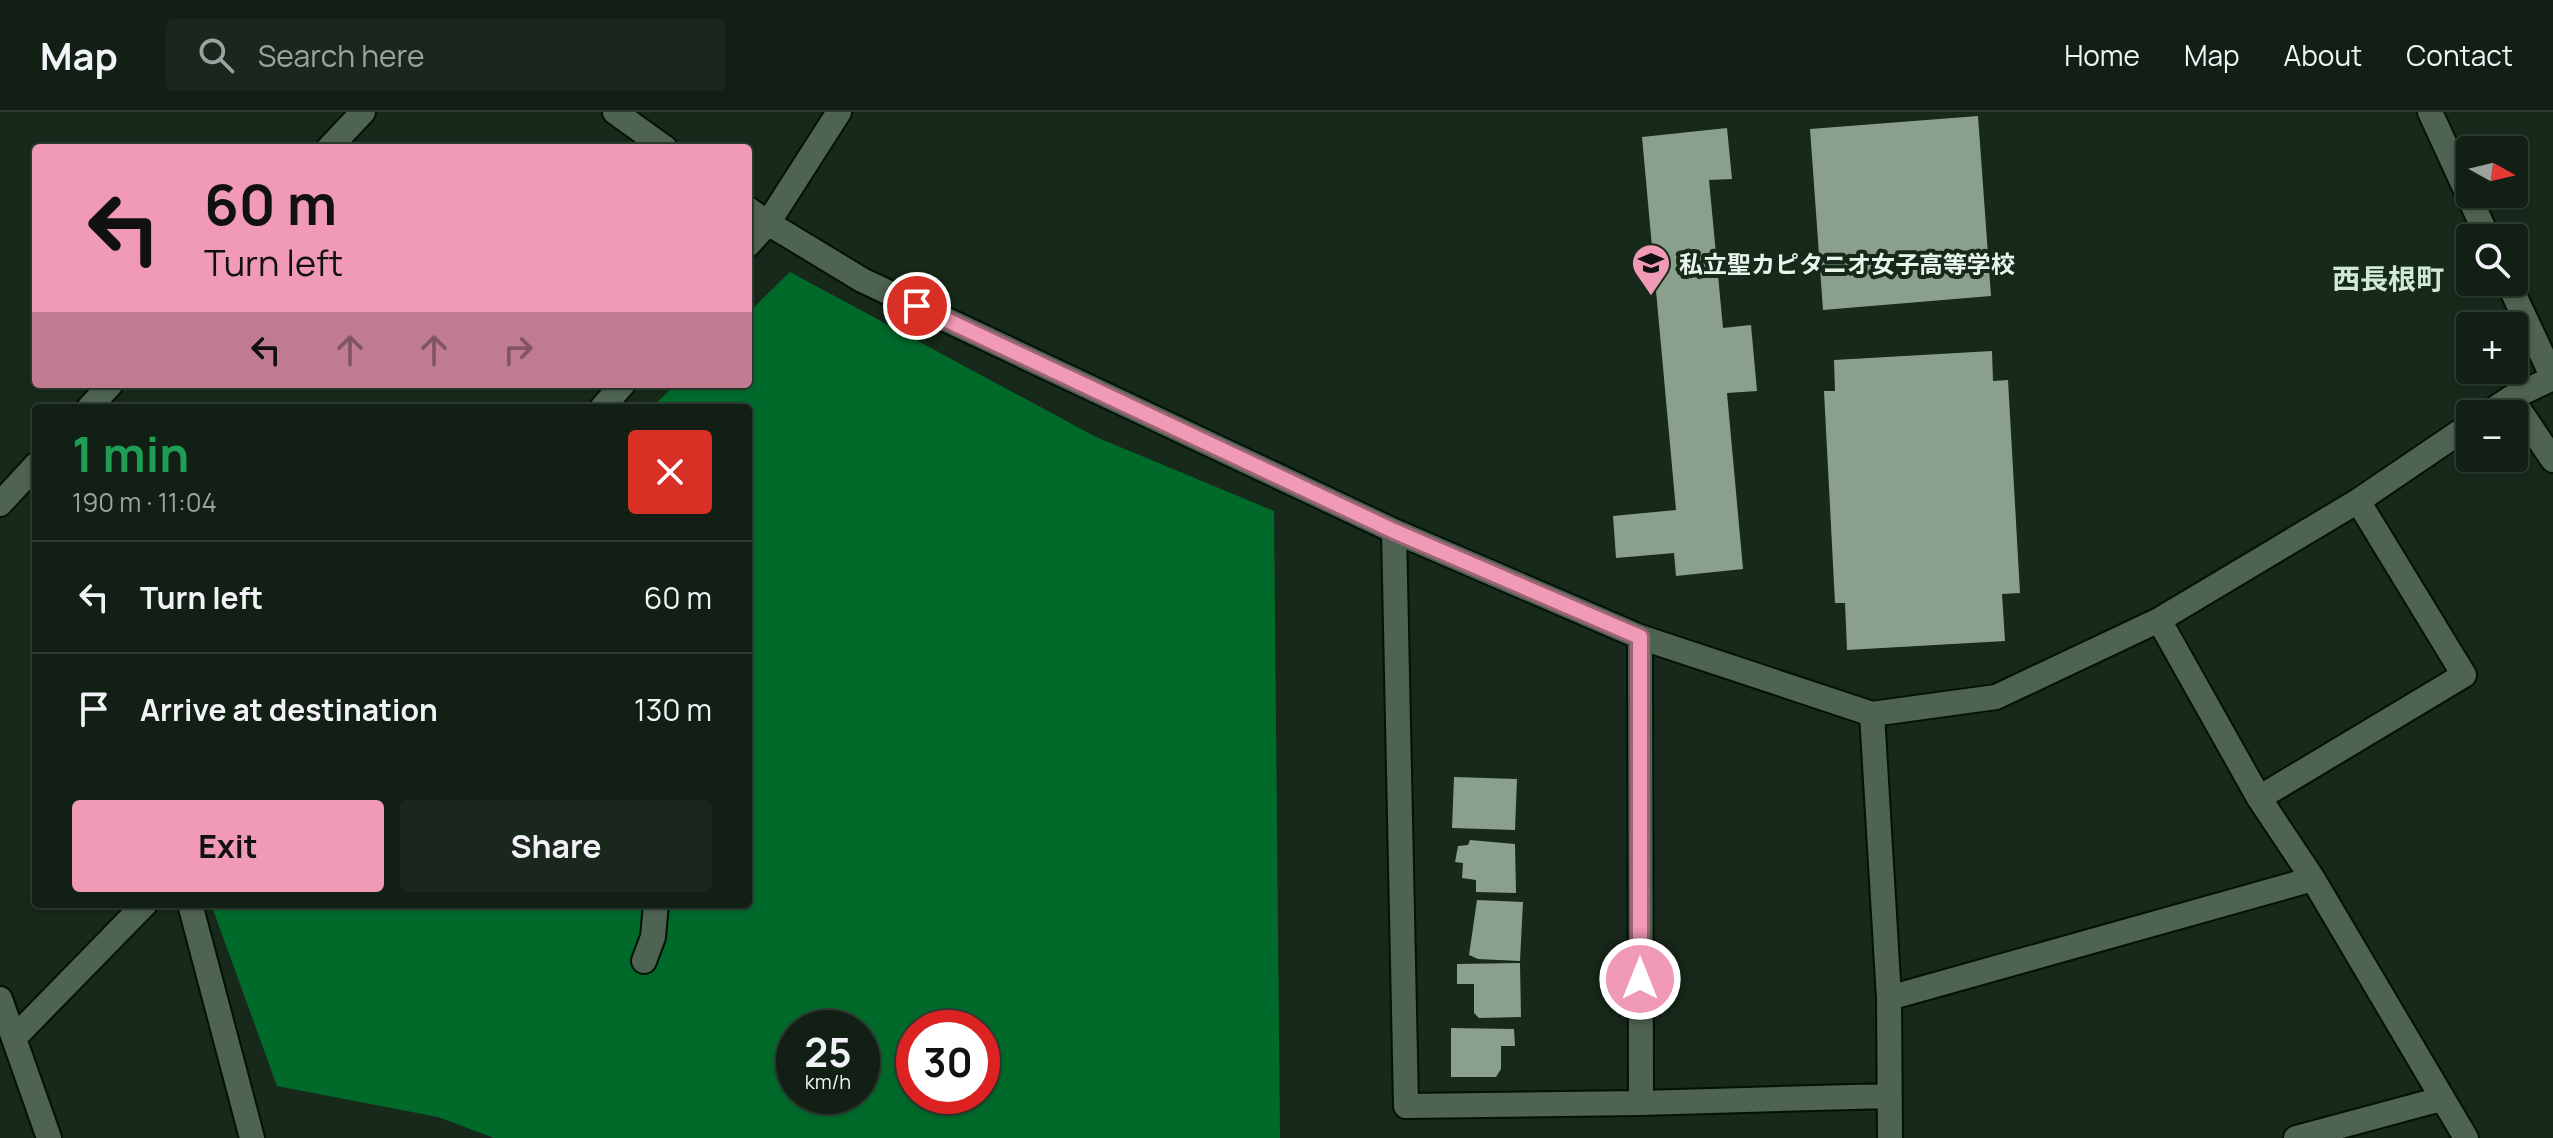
<!DOCTYPE html>
<html lang="en">
<head>
<meta charset="utf-8">
<style>
  :root { --surface:#111f14; --page:#1a271d; --text:#f1f3f6; --muted:#9ca2a0; --line:#303d34; --accent:#f09ab5 }
  body { margin:0; font-family:Manrope,"Noto Sans JP",sans-serif; background:var(--page); color:var(--text); height:100vh; display:flex; flex-direction:column; font-size:30px; white-space:nowrap }
  * { box-sizing:border-box; margin:0 }
  p { font-size:26px; color:var(--muted) }
  .icon { flex:none; width:44px; height:44px; fill:none; stroke:currentColor; stroke-width:2; stroke-linecap:round; stroke-linejoin:round }
  .map { position:relative; flex:1; overflow:hidden }
  .side { position:absolute; left:32px; top:292px; width:720px; height:504px; display:flex; flex-direction:column; background:var(--surface); border-radius:8px; box-shadow:0 2px 6px #0004,0 0 0 2px var(--line) }
  .side>* { flex:none }
  .banner { position:absolute; left:32px; top:32px; width:720px; height:244px; border-radius:8px; box-shadow:0 2px 6px #0004,0 0 0 2px var(--line); background:#f09ab5; color:#111; overflow:hidden }
  .needle { width:52px; rotate:98deg }
  .controls { position:absolute; left:2456px; top:24px; display:grid; gap:16px }
  .controls a { display:grid; place-items:center; width:72px; height:72px; border-radius:8px; background:var(--surface); box-shadow:0 2px 6px #0004,0 0 0 2px var(--line); font-size:40px }
  .speed { position:absolute; left:776px; top:898px; display:flex; gap:16px; font-size:40px; font-weight:700; text-align:center }
  .speed>* { display:grid; place-content:center; width:104px; height:104px; border-radius:50%; background:var(--surface); box-shadow:0 2px 6px #0004,0 0 0 2px var(--line); line-height:1 }
  .speed small { font-size:20px; font-weight:400 }
  .speed .limit { border:12px solid #d22; background:#fff; color:#111 }
  .pin { position:absolute; display:grid; place-items:center; width:68px; height:68px; color:#fff; margin:-34px; border:4px solid #fff; border-radius:50%; box-shadow:0 2px 8px #0007 }
  .me { position:absolute; width:88px; margin:-44px; rotate:0deg; stroke-linejoin:round; filter:drop-shadow(0 0 6px #0008) }
  .turn { display:flex; align-items:center; gap:28px; height:168px; padding:0 40px; font-size:36px }
  .turn .icon { width:104px; height:104px; stroke-width:2.5 }
  .turn b { display:block; font-size:56px; line-height:68px }
  .lanes { display:flex; align-items:center; height:76px; padding:0 40px; background:#0003; justify-content:center; gap:40px; direction:ltr }
  .lanes .off { opacity:.35 }
  .round { display:grid; place-items:center; flex:none; width:84px; height:84px; border-radius:8px; background:var(--page) }
  .summary { display:flex; align-items:center; justify-content:space-between; height:136px; padding:0 40px }
  h1 { font-size:48px; font-weight:700; line-height:60px; color:#1e9e55 }
  .cta { display:flex; gap:16px; margin-top:auto; padding:16px 40px }
  .cta a { flex:1; height:92px; border-radius:8px; background:var(--accent); color:#111; font-size:32px; font-weight:700; line-height:92px; text-align:center }
  .cta a+a { background:var(--page); color:var(--text) }
  ul { padding:0; list-style:none }
  li { display:flex; align-items:center; gap:24px; height:112px; padding:0 40px; border-top:2px solid var(--line) }
  li div { flex:1 }
  li b { display:block; font-size:30px }
  li em { font-style:normal }
  header { display:flex; align-items:center; gap:48px; box-sizing:border-box; height:112px; padding:0 40px; background:var(--surface); border-bottom:2px solid var(--line) }
  header strong { font-size:38px }
  nav { display:flex; gap:44px; margin-inline-start:auto; font-size:28px }
  .search { width:560px; height:72px; background:var(--page); display:flex; align-items:center; gap:20px; box-sizing:border-box; padding:0 28px; border-radius:8px; color:var(--muted); font-size:30px }
  .map>svg:first-child { display:block }
</style>
</head>
<body>
<header>
<strong>Map</strong>
<div class="search"><svg class="icon" aria-label="search" viewBox="0 0 24 24"><circle cx="10" cy="10" r="6"/><path d="M15 15l6 6"/></svg>Search here</div>
<nav><a>Home</a><a>Map</a><a>About</a><a>Contact</a></nav>
</header>
<div class="map">
<svg width="2553" height="1026" viewBox="0 0 2553 1026">
  <rect width="100%" height="100%" fill="#17291a"/>
  <!-- forest -->
  <path fill="#006a2b" fill-rule="evenodd" d="M790,160L1096,325L1274,399L1280,1026H494L438,1005L277,974L211,792H748V296H651L676,272H748V201ZM794,916H862V984H794ZM914,916H982V984H914Z"/>
  <!-- building -->
  <path fill="#8aa08d" d="M1978,4L1991,184L1823,198L1810,17Z
    M1727,16L1732,67L1709,68L1723,216L1751,213L1757,279L1727,281L1743,457L1676,464L1674,441L1616,446L1613,404L1676,398L1642,25Z
    M1992,239L1993,269L2008,268L2020,481L2002,482L2005,529L1847,538L1845,491H1835L1824,279H1835L1834,248Z
    M1454,665L1517,667L1515,718L1452,716Z
    M1470,728L1515,732L1516,781L1476,780V768L1462,766L1463,751L1455,750L1458,734L1468,733Z
    M1477,788L1523,790L1520,849L1478,847L1469,843Z
    M1520,851L1521,905L1479,906L1474,901V872H1457V852Z
    M1451,916L1514,917L1515,934H1501V957L1496,965H1451Z"/>
  <g fill="none" stroke-linecap="round" stroke-linejoin="round">
    <!-- minor casing -->
    <g stroke="#021205" stroke-width="28">
      <path id="minor" d="M615,0L665,36
        M2430,0L2488,126
        M329,36L363,0
        M748,97L768,111L839,0
        M748,133L768,111L862,168L1394,419L1640,525L1872,602L1996,585L2159,508L2358,389L2470,313
        M2508,170L2553,266
        M2511,286L2553,348
        M89,296L111,272
        M602,296L623,272
        M2487,302L2511,286L2553,266
        M0,392L36,353
        M1394,419L1406,994L1641,991L1888,984
        M2159,508L2259,686L2313,767L2466,1026
        M1640,525L1641,991
        M1872,602L1889,886L1890,1026
        M2259,686L2464,563L2358,389
        M190,792L252,1026
        M644,849L653,825L656,792
        M1889,886L2313,767
        M0,887L49,1026
        M15,925L145,792
        M2296,1026L2441,987"/>
    </g>
    <!-- minor -->
    <use href="#minor" stroke="#4f6352" stroke-width="24"/>
  </g>
  <g fill="none" stroke-linecap="round" stroke-linejoin="round">
    <!-- route casing -->
    <g stroke="#9c6476" stroke-width="20">
      <path id="route" d="M917,194L1394,419L1640,525V867"/>
    </g>
    <!-- route -->
    <use href="#route" stroke="#f09ab5" stroke-width="14"/>
  </g>
  <!-- icons -->
  <defs>
    <g id="school-pin" transform="scale(2)"><path d="M0 17L-7.5 6A9.5 9.5 0 1 1 7.5 6Z" fill="#f09ab5" stroke="#17291a"/><path d="M0-5L7-2L0 1L-7-2ZM-4 1L0 2.5L4 1V4Q0 6-4 4Z" fill="#111"/></g>
  </defs>
  <g fill-rule="evenodd">
    <use href="#school-pin" x="1651" y="151"/>
  </g>
  <g text-anchor="middle" dominant-baseline="central" stroke-width="8" stroke-linejoin="round" paint-order="stroke">
    <!-- poi labels -->
    <g font-size="24" font-weight="bold" fill="#e9f5eb" stroke="#17291a" text-anchor="start">
      <text x="1679" y="151">私立聖カピタニオ女子高等学校</text>
    </g>
    <!-- quarter labels -->
    <g font-size="28" font-weight="bold" fill="#d1e9d5" stroke="#17291a">
      <text x="2388" y="166">西長根町</text>
    </g>
  </g>
</svg>
<div class="controls">
<a><svg class="needle" viewBox="-14 -14 28 28"><path d="M0-13l5 13h-10z" fill="#e53935"/><path d="M0 13l5-13h-10z" fill="#9ca2a0"/></svg></a>
<a><svg class="icon" aria-label="search" viewBox="0 0 24 24"><circle cx="10" cy="10" r="6"/><path d="M15 15l6 6"/></svg></a>
<a>+</a>
<a>−</a>
</div>
<div class="speed"><div>25<small>km/h</small></div><div class="limit">30</div></div>
<div class="pin" style="left:917px;top:194px;background:#d93025"><svg class="icon" aria-label="arrive" viewBox="0 0 24 24"><path d="M6 21V4h12l-3 4 3 4H6"/></svg></div>
<svg class="me" style="left:1640px;top:867px" viewBox="-20 -20 40 40"><circle r="17" fill="#f09ab5" stroke="#fff" stroke-width="3"/><path d="M0-11L8 9 0 5-8 9z" fill="#fff"/></svg>
<div class="banner">
<div class="turn"><svg class="icon" aria-label="left" viewBox="0 0 24 24"><path d="M17 20v-9H6M10 6l-5 5 5 5"/></svg><div><b>60 m</b>Turn left</div></div>
<div class="lanes"><svg class="icon" aria-label="left" viewBox="0 0 24 24"><path d="M17 20v-9H6M10 6l-5 5 5 5"/></svg><svg class="icon off" aria-label="ahead" viewBox="0 0 24 24"><path d="M12 20V5M6 11l6-6 6 6"/></svg><svg class="icon off" aria-label="ahead" viewBox="0 0 24 24"><path d="M12 20V5M6 11l6-6 6 6"/></svg><svg class="icon off" aria-label="right" viewBox="0 0 24 24"><path d="M7 20v-9h11M14 6l5 5-5 5"/></svg></div>
</div>
<section class="side">
<div class="summary"><div><h1>1 min</h1><p>190 m · 11:04</p></div><a class="round" style="background:#d93025;color:#fff"><svg class="icon" aria-label="close" viewBox="0 0 24 24"><path d="M6 6l12 12M18 6L6 18"/></svg></a></div>
<ul>
<li><svg class="icon" aria-label="left" viewBox="0 0 24 24"><path d="M17 20v-9H6M10 6l-5 5 5 5"/></svg><div><b>Turn left</b></div><em>60 m</em></li>
<li><svg class="icon" aria-label="arrive" viewBox="0 0 24 24"><path d="M6 21V4h12l-3 4 3 4H6"/></svg><div><b>Arrive at destination</b></div><em>130 m</em></li>
</ul>
<div class="cta"><a>Exit</a><a>Share</a></div>
</section>
</div>
</body>
</html>
